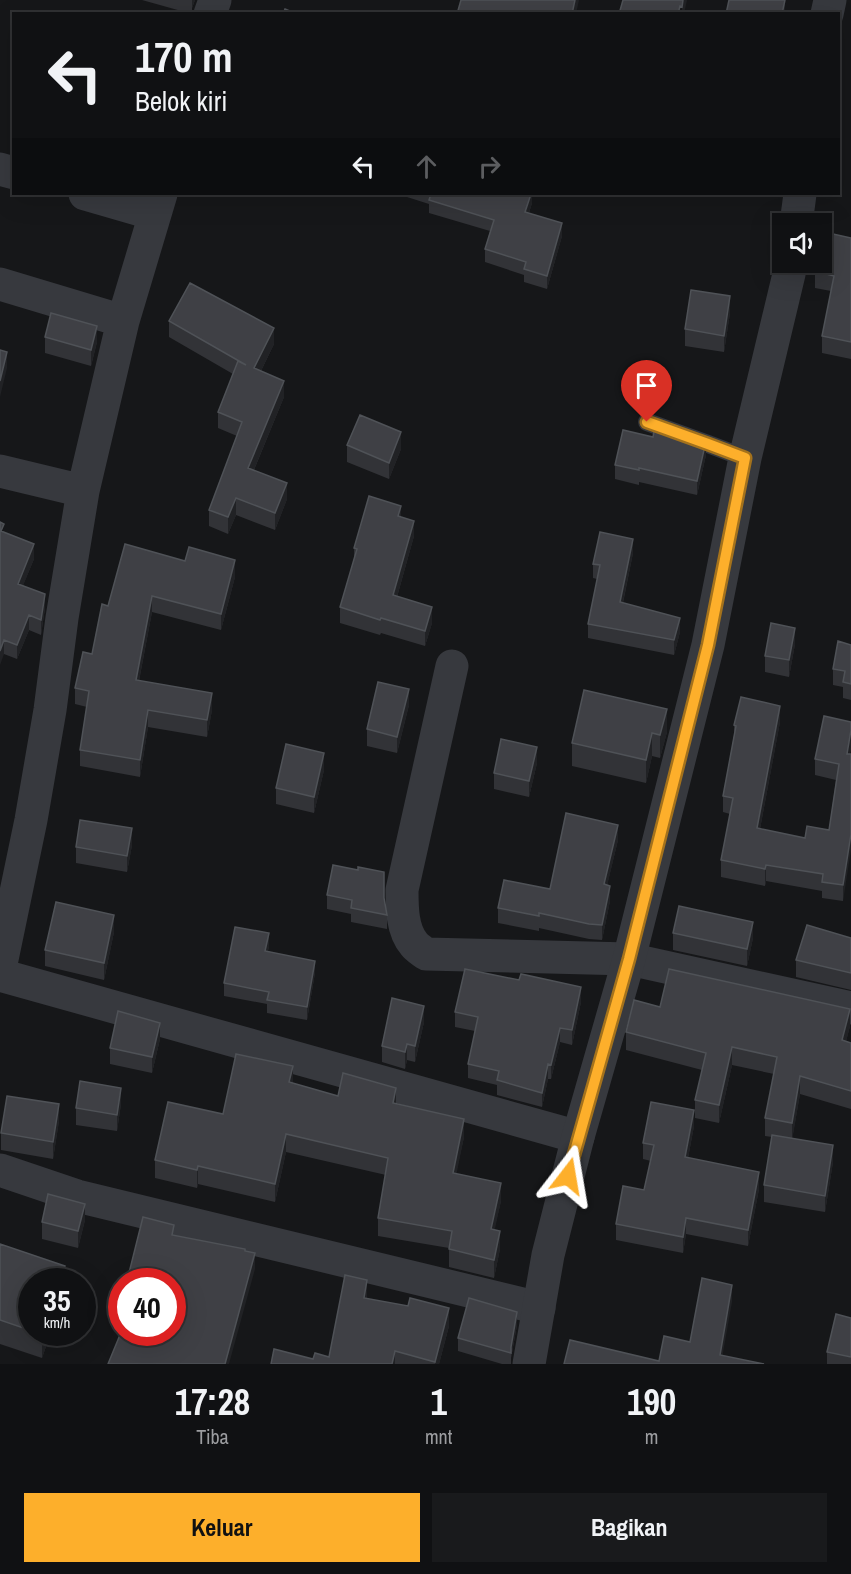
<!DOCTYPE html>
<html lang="id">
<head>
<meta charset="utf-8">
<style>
  :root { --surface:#101113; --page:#191a1c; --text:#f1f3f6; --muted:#9c9da0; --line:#303133; --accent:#fdaf2b }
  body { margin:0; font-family:"Archivo Narrow",sans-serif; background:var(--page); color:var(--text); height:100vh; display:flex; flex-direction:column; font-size:22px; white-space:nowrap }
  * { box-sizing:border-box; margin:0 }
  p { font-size:20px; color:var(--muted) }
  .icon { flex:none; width:33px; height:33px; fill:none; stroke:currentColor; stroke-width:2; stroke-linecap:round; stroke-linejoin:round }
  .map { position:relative; height:1364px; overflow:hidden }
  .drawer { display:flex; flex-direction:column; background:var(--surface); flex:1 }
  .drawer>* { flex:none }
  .hud { position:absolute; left:12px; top:12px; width:828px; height:183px; border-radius:0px; box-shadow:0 6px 24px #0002,0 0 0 2px var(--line); background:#101113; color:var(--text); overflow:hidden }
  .controls { position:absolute; left:772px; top:213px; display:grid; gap:12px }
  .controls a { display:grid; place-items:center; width:60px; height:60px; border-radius:0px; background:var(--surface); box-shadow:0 6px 24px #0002,0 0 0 2px var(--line); font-size:30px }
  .speed { position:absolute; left:18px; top:1268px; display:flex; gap:12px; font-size:30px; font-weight:700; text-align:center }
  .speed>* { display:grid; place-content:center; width:78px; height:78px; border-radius:50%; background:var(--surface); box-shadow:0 6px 24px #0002,0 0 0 2px var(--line); line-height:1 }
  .speed small { font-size:15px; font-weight:400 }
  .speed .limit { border:9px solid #d22; background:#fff; color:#111 }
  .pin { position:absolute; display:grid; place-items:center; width:51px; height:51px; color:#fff; margin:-62px -26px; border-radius:50% 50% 50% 0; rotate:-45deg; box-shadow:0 0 6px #0007 }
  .pin .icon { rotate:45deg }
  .me { position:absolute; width:66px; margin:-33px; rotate:14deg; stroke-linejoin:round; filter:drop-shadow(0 0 4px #0008) }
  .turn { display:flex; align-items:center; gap:21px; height:126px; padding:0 24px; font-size:27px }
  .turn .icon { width:78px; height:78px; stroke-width:2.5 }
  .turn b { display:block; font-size:42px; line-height:51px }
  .lanes { display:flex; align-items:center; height:57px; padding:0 24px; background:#0003; justify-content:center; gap:30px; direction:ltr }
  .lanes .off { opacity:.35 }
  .eta { display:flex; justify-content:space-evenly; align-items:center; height:102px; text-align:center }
  .eta b { font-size:36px; font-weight:700; line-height:42px }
  .primary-button { display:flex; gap:12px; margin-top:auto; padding:12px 24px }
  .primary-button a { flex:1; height:69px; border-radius:0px; background:var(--accent); color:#111; font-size:24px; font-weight:700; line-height:69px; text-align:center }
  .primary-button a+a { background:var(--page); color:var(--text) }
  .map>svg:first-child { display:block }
</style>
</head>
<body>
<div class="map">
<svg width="851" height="1364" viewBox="0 0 851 1364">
  <rect width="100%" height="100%" fill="#161719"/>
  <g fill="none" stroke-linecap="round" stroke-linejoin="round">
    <!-- service -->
    <path stroke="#37393e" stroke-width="18" d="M647,422L708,444L745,458"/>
    <!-- minor -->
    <path stroke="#37393e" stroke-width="33" d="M210,14L215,0
      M0,169L14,173
      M85,194L154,214
      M0,284L123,321
      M0,471L83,491
      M452,666L402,890C402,907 402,930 414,944C417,948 422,951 426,954L629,959L851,1008
      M0,969L31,820L50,710L62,618L83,491L123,321L161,194
      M0,975L578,1137
      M0,1170L77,1196L539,1308"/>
    <!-- tertiary -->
    <path stroke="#37393e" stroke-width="33" d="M827,14L830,0
      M796,224L800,194
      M529,1364L548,1255L578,1137L629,959L708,645L745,458L789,274L791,262"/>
  </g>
  <!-- wall -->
  <path fill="#323337" d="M142,0H195L192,8V14Z
    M407,194H532V203L529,213L562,236L547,289L524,282V275L485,262V249L490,231L429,213V204L407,197Z
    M851,238V359L822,353V336L831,291L815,288V271Z
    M730,313L724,352L685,346V329Z
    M169,321L274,344L261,371L284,397L254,470L287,499L275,530L236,515L228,534L209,526V510L237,436L218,428V412L233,374L169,337Z
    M45,337L97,342L91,366L45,353Z
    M653,437L706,455L697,495L639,482V485L615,479V465Z
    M347,445L401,449L389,479L347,462Z
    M401,517L414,536L397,597L432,623L425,646L381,633L380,635L340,623V607L354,561V548Z
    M4,532L34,559L23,585L45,608L41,635L29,630L17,659L4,654Z
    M633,553L623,603L680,632L674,655L588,638V624L597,579L593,578V564Z
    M235,577L221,630L152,612L139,681L212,710L207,737L148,727L140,777L80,766V750L87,707L75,704V688L92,654L108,606Z
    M795,644L789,677L765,672V656Z
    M851,645V700L843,698V687L833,685V669Z
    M584,690L667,732L660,758L652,756L646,783L572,766V743Z
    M409,705L397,753L367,746V729Z
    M780,722L760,829L805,838L829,830L836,780L815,775V759L851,747L850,754L843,901L822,898V891L766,881L765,886L721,877V860L730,814L723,812V796L734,735V725Z
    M537,763L529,797L494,789V773Z
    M324,770L314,813L276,804V788Z
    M618,840L607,885L610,901L602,940L589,939L539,928V931L498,923V908L550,889Z
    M132,845L127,872L76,863V847Z
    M327,895L384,898L387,915V929L351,922V914L327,909Z
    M114,932L104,980L45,966V950Z
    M673,933L753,938L747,966L673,950Z
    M851,938V990L796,977V960Z
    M269,946L268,951L315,973L307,1020L267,1013V1004L224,996V983Z
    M581,1002L572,1045L560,1042L551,1079H548L542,1107L497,1095V1085L468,1078V1064L475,1031L455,1027V1012Z
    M660,1007L850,1026L846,1041L851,1043V1109L800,1094L792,1139L833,1162L825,1212L764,1202V1185L772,1137L765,1136V1118L774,1074L732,1065L719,1123L695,1118V1100L702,1070L626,1050V1032Z
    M424,1022L415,1062L407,1060L405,1069L382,1062V1046Z
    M160,1039L152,1073L110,1064V1048Z
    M293,1083L338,1096L396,1104L464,1137L456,1173L501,1201L494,1230L500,1249L494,1278L449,1267V1248L378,1236V1218L386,1175L286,1152L275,1202L198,1184L197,1188L155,1178V1160L223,1114Z
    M121,1104L117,1131L76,1125V1108Z
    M59,1121L53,1159L1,1150V1133Z
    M694,1126L688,1158L759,1189L748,1246L686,1234L683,1253L616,1240V1224L644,1190L651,1161L643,1159V1143Z
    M85,1220L78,1248L42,1239V1222Z
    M0,1244L65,1281H32V1332H51L42,1358L0,1344Z
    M367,1298L449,1326L439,1364H271L329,1357Z
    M851,1318V1364H827V1352Z
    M517,1325L511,1358V1364H502L458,1351V1338Z"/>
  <!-- shaded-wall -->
  <path fill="#212225" d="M192,0H195L192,8V14Z
    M575,0H579L576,14H572Z
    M683,0H687L684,14H682V7Z
    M785,0V14H782Z
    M531,194H532V203L525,225V212Z
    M562,223V236L547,289V276Z
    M730,296V313L724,352V336Z
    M97,326V342L91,366V350Z
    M274,328V344L254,385V368Z
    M7,352V368L0,397V381Z
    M284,381V397L248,484V468Z
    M401,432V449L389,479V463Z
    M706,441V455L697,495V481Z
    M287,483V499L275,530V513Z
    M236,498V515L228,534V517Z
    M401,506V521L398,516Z
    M414,521V536L393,611V595Z
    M633,539V553L620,616V602Z
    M34,544V559L18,598V584Z
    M235,560V577L221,630V614Z
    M45,594V608L41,635V620Z
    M152,596V612L136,696V680Z
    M432,607V623L425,646V631Z
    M29,615V630L17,659V645Z
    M680,618V632L674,655V640Z
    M795,628V644L789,677V660Z
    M4,640V654L0,665V651Z
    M409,689V705L397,753V737Z
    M212,693V710L207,737V720Z
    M780,706V722L757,845V828Z
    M667,709V732L660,758V735Z
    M148,710V727L140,777V760Z
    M851,730V747L847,770V754Z
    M652,733V756L646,783V760Z
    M537,747V763L529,797V781Z
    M324,753V770L314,813V797Z
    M618,825V840L604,899V884Z
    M132,828V845L127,872V856Z
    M851,834V850L843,901V885Z
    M766,865V881L765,886V869Z
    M610,886V901L602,940V925Z
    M114,915V932L104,980V963Z
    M753,922V938L747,966V949Z
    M269,933V946L265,963V951Z
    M315,961V973L307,1020V1007Z
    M581,987V1002L572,1045V1030Z
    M424,1006V1022L415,1062V1046Z
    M850,1009V1026L842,1058V1040Z
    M160,1023V1039L152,1073V1057Z
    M560,1028V1042L551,1079V1065Z
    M407,1044V1060L405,1069V1052Z
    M732,1047V1065L719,1123V1105Z
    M548,1064V1079L542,1107V1093Z
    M293,1066V1084L289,1082Z
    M800,1076V1094L792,1141V1123Z
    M121,1088V1104L117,1131V1115Z
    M396,1088V1106L393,1103Z
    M59,1104V1121L53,1159V1142Z
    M694,1110V1126L685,1174V1157Z
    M464,1119V1137L453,1191V1173Z
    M286,1134V1152L275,1202V1184Z
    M833,1145V1162L825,1212V1196Z
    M198,1166V1184L197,1188V1170Z
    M759,1172V1189L748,1246V1230Z
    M501,1183V1201L491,1247V1229Z
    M85,1204V1220L78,1248V1231Z
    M686,1218V1234L683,1253V1237Z
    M500,1231V1249L494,1278V1260Z
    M255,1253V1269L229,1364H225Z
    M65,1266V1281H60Z
    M367,1280V1298H364Z
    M732,1285V1302L721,1364L720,1355Z
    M449,1308V1326L439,1364H435Z
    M517,1312V1325L511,1358V1347Z
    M43,1332H51L42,1358V1334Z
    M395,1351V1364H392Z"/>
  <!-- building -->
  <path fill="#3f4045" stroke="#4f5257" stroke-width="1.5" d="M461,0H575L572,14H457Z
    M623,0H683L682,7L680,6L678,14H619Z
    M729,0H785L782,14H726Z
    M285,9L297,14H283Z
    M431,194H531L525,212L562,223L547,276L524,269L526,262L485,249L494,220L429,200Z
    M824,232L851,238V342L822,336L834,276L815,271L817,262H822V239Z
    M190,283L274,328L254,368L284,381L248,468L287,483L275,513L236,498L228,517L209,510L242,422L218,412L238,361L246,365L169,321Z
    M691,290L730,296L724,336L685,329Z
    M51,313L97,326L91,350L45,337Z
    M0,350L7,352L0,381Z
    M360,415L401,432L389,463L347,445Z
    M655,426L679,431L706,441L697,481L639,468V470L615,465L623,430L653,437Z
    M369,496L401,506L398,516L414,521L393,595L432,607L425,631L381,618L380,620L340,607L357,549L354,548Z
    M0,522L4,524L1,531L34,544L18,584L45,594L41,620L29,615L17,645L4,640L0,651Z
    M600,532L633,539L620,602L680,618L674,640L588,624L600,565L593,564Z
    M125,544L185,561L189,547L235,560L221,614L152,596L136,680L212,693L207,720L148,710L140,760L80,750L89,691L75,688L83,652L92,654L102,604L108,606Z
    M771,623L795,628L789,660L765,656Z
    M838,641L851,645V684L843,682L845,671L833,669Z
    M378,682L409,689L397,737L367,729Z
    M584,690L667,709L660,735L652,733L646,760L572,743Z
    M741,697L780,706L757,828L805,838L807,826L829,830L839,764L815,759L824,716L851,722V730L847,754H851V834L843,885L822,882L823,874L766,865L765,869L721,860L733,798L723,796L736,726L734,725Z
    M501,739L537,747L529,781L494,773Z
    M286,744L324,753L314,797L276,788Z
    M566,813L618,825L604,884L610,886L602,925L589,924L539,913V916L498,908L504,880L550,889Z
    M80,820L132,828L127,856L76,847Z
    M333,865L358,870V867L384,872V898L387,915L351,908L352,900L327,895Z
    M56,902L114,915L104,963L45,950Z
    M679,906L753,922L747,949L673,933Z
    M807,925L851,938V973L796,960Z
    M235,927L269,933L265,951L315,961L307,1007L267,1000L269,992L224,983Z
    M465,969L519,980L521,974L581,987L572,1030L560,1028L551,1065L548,1064L542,1093L497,1080L499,1071L468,1064L478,1017L455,1012Z
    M669,969L850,1009L842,1040L851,1043V1091L800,1076L792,1123L765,1118L777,1057L732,1047L719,1105L695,1100L706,1053L626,1032L634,1000L660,1007Z
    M392,998L424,1006L415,1046L407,1044L405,1052L382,1046Z
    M118,1011L160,1023L152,1057L110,1048Z
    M236,1054L293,1066L289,1082L338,1096L343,1073L396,1088L393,1103L464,1119L453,1173L501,1183L491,1229L500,1231L494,1260L449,1249L452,1231L378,1218L388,1158L286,1134L275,1184L198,1166L197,1170L155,1160L168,1102L223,1114Z
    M80,1081L121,1088L117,1115L76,1108Z
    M7,1096L59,1104L53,1142L1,1133Z
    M651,1102L694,1110L685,1157L759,1172L748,1230L686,1218L683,1237L616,1224L623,1186L644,1190L654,1145L643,1143Z
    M772,1135L833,1145L825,1196L764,1185Z
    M48,1194L85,1204L78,1231L42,1222Z
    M143,1217L174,1225L172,1235L245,1249V1251L255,1253L225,1364H108L122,1330V1332H172V1281H127Z
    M0,1244L65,1266L60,1281H32V1331L0,1320Z
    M345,1275L367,1280L364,1298L408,1306L410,1298L449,1308L435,1362L395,1351L392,1364H271L274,1349L313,1359L315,1353L329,1357Z
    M702,1278L732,1285L720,1355L764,1364H564L570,1340L659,1361L664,1336L690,1342Z
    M469,1298L517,1312L511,1347V1353L458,1338Z
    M836,1314L851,1318V1357L827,1352Z"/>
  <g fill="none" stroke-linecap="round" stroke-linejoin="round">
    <!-- route casing -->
    <g stroke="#a4721c" stroke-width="15">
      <path id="route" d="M568,1176L629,959L708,645L745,458L708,444L647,422"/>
    </g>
    <!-- route -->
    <use href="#route" stroke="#fdaf2b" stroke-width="10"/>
  </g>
</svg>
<div class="controls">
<a><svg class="icon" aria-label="sound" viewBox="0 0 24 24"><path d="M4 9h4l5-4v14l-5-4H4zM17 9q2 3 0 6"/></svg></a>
</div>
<div class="speed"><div>35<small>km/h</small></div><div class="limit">40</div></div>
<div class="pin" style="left:647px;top:422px;background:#d93025"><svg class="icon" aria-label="arrive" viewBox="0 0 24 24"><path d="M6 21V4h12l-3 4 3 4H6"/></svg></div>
<svg class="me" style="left:568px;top:1176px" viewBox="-20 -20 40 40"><path d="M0-17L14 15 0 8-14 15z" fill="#fdaf2b" stroke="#fff" stroke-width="4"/></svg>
<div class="hud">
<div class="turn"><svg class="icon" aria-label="left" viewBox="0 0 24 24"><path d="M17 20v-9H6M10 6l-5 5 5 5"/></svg><div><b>170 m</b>Belok kiri</div></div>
<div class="lanes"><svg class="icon" aria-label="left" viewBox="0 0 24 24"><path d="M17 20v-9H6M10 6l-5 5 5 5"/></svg><svg class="icon off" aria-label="ahead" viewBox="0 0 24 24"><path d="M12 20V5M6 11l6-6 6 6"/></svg><svg class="icon off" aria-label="right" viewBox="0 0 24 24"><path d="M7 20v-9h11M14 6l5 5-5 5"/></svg></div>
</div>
</div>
<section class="drawer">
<div class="eta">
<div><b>17:28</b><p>Tiba</p></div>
<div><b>1</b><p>mnt</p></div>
<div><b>190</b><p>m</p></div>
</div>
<div class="primary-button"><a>Keluar</a><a>Bagikan</a></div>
</section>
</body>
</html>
